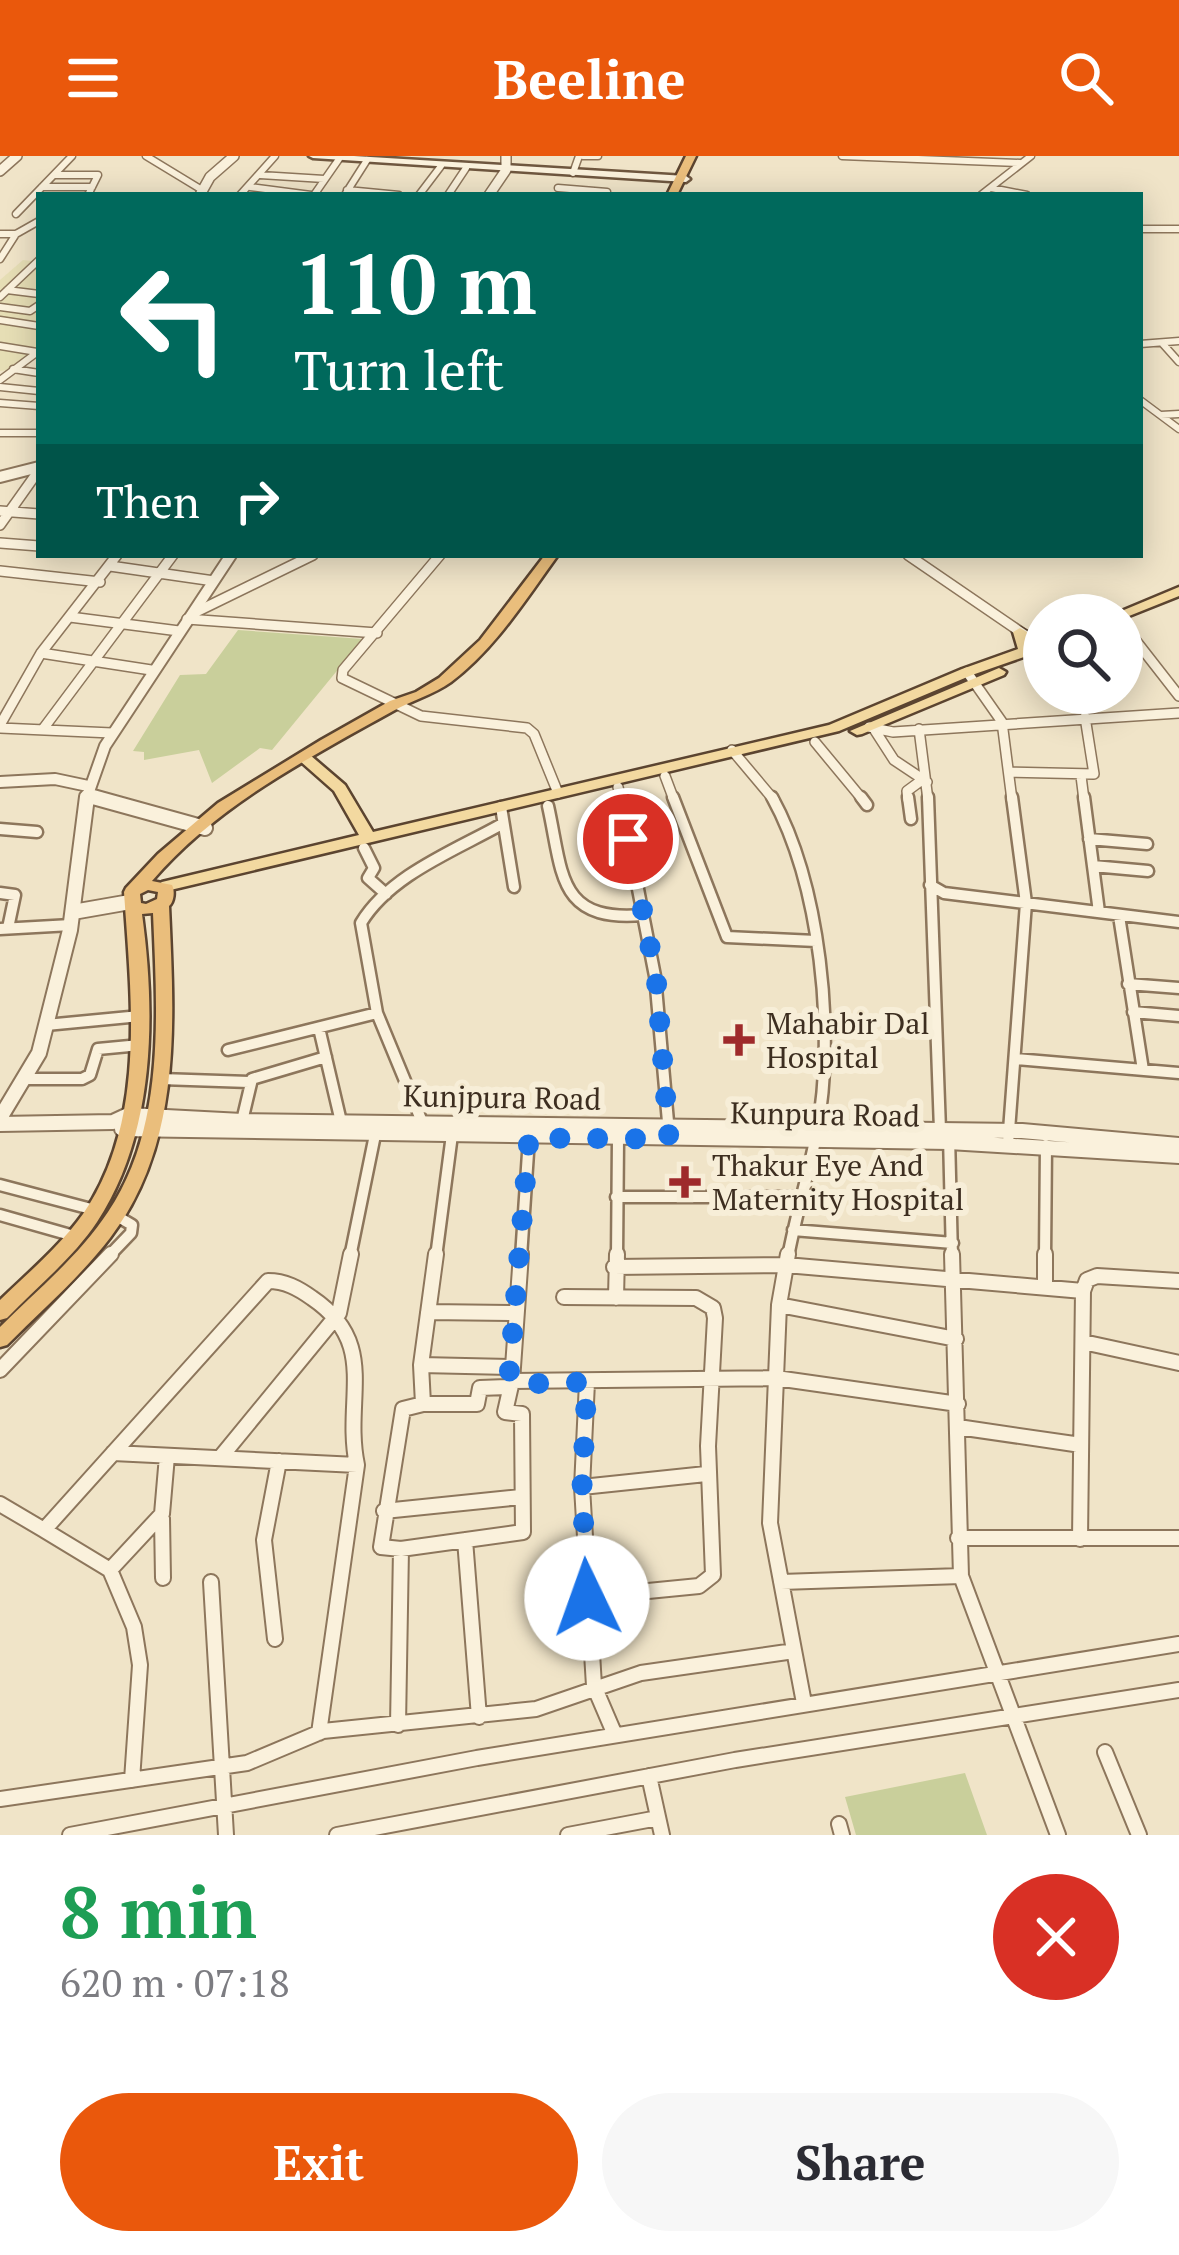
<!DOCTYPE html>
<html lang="en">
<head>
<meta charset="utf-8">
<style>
  :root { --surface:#fff; --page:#f7f7f7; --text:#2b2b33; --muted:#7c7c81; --accent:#ea580c }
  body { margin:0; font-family:"PT Serif",serif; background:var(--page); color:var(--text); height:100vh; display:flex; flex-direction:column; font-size:45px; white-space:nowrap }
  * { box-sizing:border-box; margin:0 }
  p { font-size:39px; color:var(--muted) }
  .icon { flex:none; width:66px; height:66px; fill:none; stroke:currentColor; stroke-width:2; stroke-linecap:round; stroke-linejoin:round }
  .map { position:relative; height:1679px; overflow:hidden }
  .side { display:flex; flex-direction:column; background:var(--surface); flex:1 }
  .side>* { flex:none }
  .top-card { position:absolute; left:36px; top:36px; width:1107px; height:366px; border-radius:0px; box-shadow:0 6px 30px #0003; background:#00695c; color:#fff; overflow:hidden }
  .tools { position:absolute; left:1023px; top:438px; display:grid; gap:24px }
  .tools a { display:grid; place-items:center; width:120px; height:120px; border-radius:50%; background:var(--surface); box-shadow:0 6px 30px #0003; font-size:60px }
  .pin { position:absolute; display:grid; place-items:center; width:102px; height:102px; color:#fff; margin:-51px; border:6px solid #fff; border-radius:50%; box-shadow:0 3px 12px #0007 }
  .me { position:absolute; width:132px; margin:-66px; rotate:357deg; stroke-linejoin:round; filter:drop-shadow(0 0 9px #0008) }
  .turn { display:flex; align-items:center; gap:42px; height:252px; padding:0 60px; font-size:54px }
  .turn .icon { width:156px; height:156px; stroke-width:2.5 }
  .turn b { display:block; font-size:84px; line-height:102px }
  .then { display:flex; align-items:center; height:114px; padding:0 60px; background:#0003; gap:24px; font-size:45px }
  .round { display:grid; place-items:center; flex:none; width:126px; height:126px; border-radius:63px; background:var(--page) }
  .summary { display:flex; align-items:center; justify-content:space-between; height:204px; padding:0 60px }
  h1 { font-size:72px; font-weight:700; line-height:90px; color:#1e9e55 }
  .cta { display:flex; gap:24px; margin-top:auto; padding:24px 60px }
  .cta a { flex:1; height:138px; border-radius:72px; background:var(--accent); color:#fff; font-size:48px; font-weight:700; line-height:138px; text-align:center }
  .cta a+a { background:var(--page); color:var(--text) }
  header { display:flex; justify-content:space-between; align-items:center; height:156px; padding:0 60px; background:var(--accent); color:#fff; font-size:54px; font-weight:700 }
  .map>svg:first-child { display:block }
</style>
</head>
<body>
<header><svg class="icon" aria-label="menu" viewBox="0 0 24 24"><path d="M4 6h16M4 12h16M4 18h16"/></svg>Beeline<svg class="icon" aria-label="search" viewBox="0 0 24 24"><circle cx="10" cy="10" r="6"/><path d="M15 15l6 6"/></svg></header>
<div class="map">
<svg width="1179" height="1679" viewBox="0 0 1179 1679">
  <rect width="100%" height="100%" fill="#f0e4c8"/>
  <!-- farmland -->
  <path fill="#e6deb5" d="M23,104L39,106V191L10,214L0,215V124Z"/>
  <!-- green -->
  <path fill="#c9cf9b" d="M238,474L363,483L272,594L260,592L212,627L199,594L144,604V596L133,595L180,519L206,518Z
    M965,1617L987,1679H856L845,1641Z"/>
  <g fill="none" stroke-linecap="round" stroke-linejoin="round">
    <!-- minor-far3 casing -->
    <g stroke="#8d765c" stroke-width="9">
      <path id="minor-far3" d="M146,0L202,34
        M583,0H598
        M842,0L1020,7
        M573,17L579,0
        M54,19H98L88,39
        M260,19L324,23
        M42,31H92
        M250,31L311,39
        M558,32L607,36
        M991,32L1027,39
        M347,34L399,39
        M346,37L367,4
        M240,39L275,0
        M314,39L339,3
        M419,39L441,10
        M448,39L466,12
        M981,39L1031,0
        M16,58L72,0
        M1140,73H1179
        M0,78H16L39,65
        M0,103L16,78
        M7,134L39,138
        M0,141L39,104
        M0,151L30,155L39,149
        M0,164L39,170
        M1162,187L1179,206
        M1140,188L1179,185
        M0,190L37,196
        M13,213L39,217
        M0,224L39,195
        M0,231L39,235
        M1140,244L1179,273
        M0,247L39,250
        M1161,259L1179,258
        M0,277H39"/>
    </g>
    <!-- minor-far2 casing -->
    <g stroke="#8d765c" stroke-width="12">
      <path id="minor-far2" d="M0,355L39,358
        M0,369L39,314
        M0,387L39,390
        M440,399L343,514L342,522L421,560L527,572L534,578L558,637
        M908,399L1044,492
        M110,410L214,425
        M0,415L100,426
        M192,458L313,399
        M70,461L179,475
        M187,463L377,477
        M1122,467L1179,540
        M41,497L151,514
        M967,516L1002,566L1012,644
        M0,569L41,497L117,399
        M869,571L893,576L1179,557
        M0,572L112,577
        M43,573L173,399
        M874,573L894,604L927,626
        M919,573L928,644
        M815,586L863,644
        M732,594L774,644
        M1009,616L1094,618L1085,561
        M665,620L674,644
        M1081,620L1084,644
        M618,631L621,644
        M908,644L907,635L922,624"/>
    </g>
    <!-- minor-far1 casing -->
    <g stroke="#8d765c" stroke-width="15">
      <path id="minor-far1" d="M620,641L655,820L669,977
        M673,641L727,781L816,785
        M772,641C820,728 836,877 817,975C809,1017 796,1058 788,1101
        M861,641L867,649
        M908,641L911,663
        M928,641L940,974
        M1084,641L1099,756
        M548,650C563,717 557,766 642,759
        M501,651L514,731
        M0,673L37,676
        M1089,683L1147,688
        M364,692L374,712L368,722L386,738
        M1093,710L1148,715
        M930,729L944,737L1179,766
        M0,737L15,739L8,772
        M1119,760L1143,914
        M0,773L71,769
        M1128,828L1179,832
        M1133,856L1179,860
        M46,869L140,860
        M319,872L342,970
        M228,894L377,857
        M1015,903L1179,917
        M24,923H82L90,919L98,893L140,889
        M161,923L249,926
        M242,965L252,923L326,901
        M425,973L377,857L361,767C390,719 454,695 502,668
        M949,980L952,1101
        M1008,988L1026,747L1012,641
        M0,1029L95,1054
        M616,1041H800
        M0,1059L74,1080
        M793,1074L953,1087
        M108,1101L131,1077L132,1069L115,1059
        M350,1101L376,974
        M436,1101L453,971
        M521,1101L529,982
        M617,1101L618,983
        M1045,1101L1046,989"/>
    </g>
    <!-- minor casing -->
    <g stroke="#8d765c" stroke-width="18">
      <path id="minor" d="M436,1098L421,1209L423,1248L403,1253L381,1391L401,1393L523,1376L522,1258L505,1256L512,1225
        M521,1098L512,1225L776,1222L958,1248
        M788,1098L779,1149L770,1367L804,1547
        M952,1098L961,1420L1058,1679
        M614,1111L786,1109L1083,1135
        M1045,1130V1098
        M564,1141L696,1142L713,1152L715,1162L708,1290L713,1419L699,1430L587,1441
        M616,1142L617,1098
        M779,1149L956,1183
        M428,1156L514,1157
        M1083,1186L1179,1207
        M421,1209L510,1211
        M0,1214L111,1098
        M587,1226L582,1331L594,1530L615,1579
        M423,1248H477L480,1232L507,1231
        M958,1271L1081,1289
        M113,1297L357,1309
        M220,1302L339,1157L351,1098
        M582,1331L706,1318
        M0,1348L44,1374L268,1125C285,1125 298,1132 312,1142C380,1188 343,1242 357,1309L319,1577
        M384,1355L521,1341
        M162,1362L163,1422
        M44,1374L110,1414L134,1471L140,1509L132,1624
        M958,1382H1179
        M1080,1383L1083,1135L1087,1124L1097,1120L1179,1125
        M465,1384L479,1561
        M110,1414L162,1358L167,1300
        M211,1426L226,1679
        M781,1426L961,1420
        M275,1483L264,1384L279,1305
        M398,1569L401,1393
        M1105,1596L1139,1679
        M649,1620L662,1679
        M0,1643L247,1607L323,1575L536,1553L641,1517L794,1495
        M839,1668L842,1679
        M70,1679L477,1602L1179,1488
        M337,1679L735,1604L1179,1534
        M568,1679L658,1662"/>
    </g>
    <!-- tertiary-far2 casing -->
    <g stroke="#8d765c" stroke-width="12">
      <path id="tertiary-far2" d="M0,15L17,0
        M200,39L210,21L234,0
        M489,39L506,14V0"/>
    </g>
    <!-- tertiary-far1 casing -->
    <g stroke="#8d765c" stroke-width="14">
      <path id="tertiary-far1" d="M0,321L39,311
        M0,626L55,623L88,630
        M89,640L104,644
        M86,644L105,590L231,399"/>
    </g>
    <!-- tertiary casing -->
    <g stroke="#8d765c" stroke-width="18">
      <path id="tertiary" d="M93,641L205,672
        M73,756L130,746
        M0,962L39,897L70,774L87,641
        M0,968L113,966L128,959L242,965L1022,975L1179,989
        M122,973L949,986L1179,1000"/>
    </g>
    <!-- secondary casing -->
    <g stroke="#6f573f" stroke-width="5">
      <path id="secondary" d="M309,0H354L686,20L690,23L686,26L313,2Z"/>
    </g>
    <!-- primary casing -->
    <g stroke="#5b4430" stroke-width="5">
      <path id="primary" d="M1179,431V440L1124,462L1122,459H1112Z
        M1020,472L1027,476L1031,489L1044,485V494L972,519L839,575L162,736L154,731L162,726L359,679L334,635L300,605L298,602L300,599H310L345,629L373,676L829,569L962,513L1018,493L1013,476Z
        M999,512L1006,516L1004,519L862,578L857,579L850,575Z"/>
    </g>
    <!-- trunk casing -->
    <g stroke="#5b4430" stroke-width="5">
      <path id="trunk" d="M686,0H696L677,39H667Z
        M545,399H558C526,443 495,493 451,526C433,539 412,544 393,555C307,603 217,649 152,725L172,729C175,735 174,746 169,750C174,864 183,986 110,1082C80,1121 42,1154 7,1189L0,1191V1171C37,1134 79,1100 108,1056C166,970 157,856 153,757L142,758C156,860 155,978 97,1066C73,1102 37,1131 7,1162L0,1164V1144C28,1117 60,1090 83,1058C147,965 131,841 124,736L126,732L158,698L218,647L321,584L390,545L416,536L439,522L480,484ZM148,734L158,736L157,743L146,748L141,747L140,738Z"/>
    </g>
    <!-- minor-far3 -->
    <use href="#minor-far3" stroke="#faf1dc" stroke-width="6"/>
    <!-- minor-far2 -->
    <use href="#minor-far2" stroke="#faf1dc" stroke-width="9"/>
    <!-- minor-far1 -->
    <use href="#minor-far1" stroke="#faf1dc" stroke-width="10"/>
    <!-- minor -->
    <use href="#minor" stroke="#faf1dc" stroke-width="14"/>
    <!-- tertiary-far2 -->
    <use href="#tertiary-far2" stroke="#faf1dc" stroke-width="9"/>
    <!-- tertiary-far1 -->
    <use href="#tertiary-far1" stroke="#faf1dc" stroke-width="10"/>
    <!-- tertiary -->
    <use href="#tertiary" stroke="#faf1dc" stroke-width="14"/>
    <!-- secondary -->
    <use href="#secondary" fill="#faf1dc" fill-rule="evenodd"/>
    <!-- primary -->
    <use href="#primary" fill="#f3d9a0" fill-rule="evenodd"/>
    <!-- trunk -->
    <use href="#trunk" fill="#eabe7c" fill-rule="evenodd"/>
  </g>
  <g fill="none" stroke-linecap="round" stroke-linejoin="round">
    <!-- route -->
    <path stroke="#1a73e8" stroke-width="21" stroke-dasharray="0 37.8" d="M587,1442L582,1331L587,1226L518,1228L509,1220L529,982L669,983L656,820L628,683"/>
  </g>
  <!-- markers -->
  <g fill="#9e2a2b" stroke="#f7eed8" stroke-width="4.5">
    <path d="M733 866h12v12h12v12h-12v12h-12v-12h-12v-12h12z"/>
    <path d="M679 1008h12v12h12v12h-12v12h-12v-12h-12v-12h12z"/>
  </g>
  <g text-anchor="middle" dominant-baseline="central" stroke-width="12" stroke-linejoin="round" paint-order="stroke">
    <!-- poi labels -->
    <g font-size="30" fill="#3d2e20" stroke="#f7eed8" text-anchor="start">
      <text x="766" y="867">Mahabir Dal<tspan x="766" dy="34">Hospital</tspan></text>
      <text x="712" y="1009">Thakur Eye And<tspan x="712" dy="34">Maternity Hospital</tspan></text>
    </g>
    <!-- street labels -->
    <g font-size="30" fill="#3d2e20" stroke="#f7eed8">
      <text transform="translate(502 941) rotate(1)">Kunjpura Road</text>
      <text transform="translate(825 958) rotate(1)">Kunpura Road</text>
    </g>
  </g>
</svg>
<div class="tools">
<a><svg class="icon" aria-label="search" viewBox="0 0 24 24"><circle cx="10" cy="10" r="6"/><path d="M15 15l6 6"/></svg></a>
</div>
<div class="pin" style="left:628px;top:683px;background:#d93025"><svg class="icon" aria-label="arrive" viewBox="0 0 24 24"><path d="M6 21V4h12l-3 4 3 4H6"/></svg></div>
<svg class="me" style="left:587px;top:1442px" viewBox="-20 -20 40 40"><circle r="19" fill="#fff"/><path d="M0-13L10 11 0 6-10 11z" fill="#1a73e8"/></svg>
<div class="top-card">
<div class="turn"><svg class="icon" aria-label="left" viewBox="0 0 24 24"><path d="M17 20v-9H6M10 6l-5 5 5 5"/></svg><div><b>110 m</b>Turn left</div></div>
<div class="then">Then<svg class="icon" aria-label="right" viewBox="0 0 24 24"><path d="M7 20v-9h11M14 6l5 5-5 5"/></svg></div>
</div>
</div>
<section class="side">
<div class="summary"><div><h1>8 min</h1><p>620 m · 07:18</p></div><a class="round" style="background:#d93025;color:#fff"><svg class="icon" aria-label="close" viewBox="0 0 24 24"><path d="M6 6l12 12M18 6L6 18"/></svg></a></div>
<div class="cta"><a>Exit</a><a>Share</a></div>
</section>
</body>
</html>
